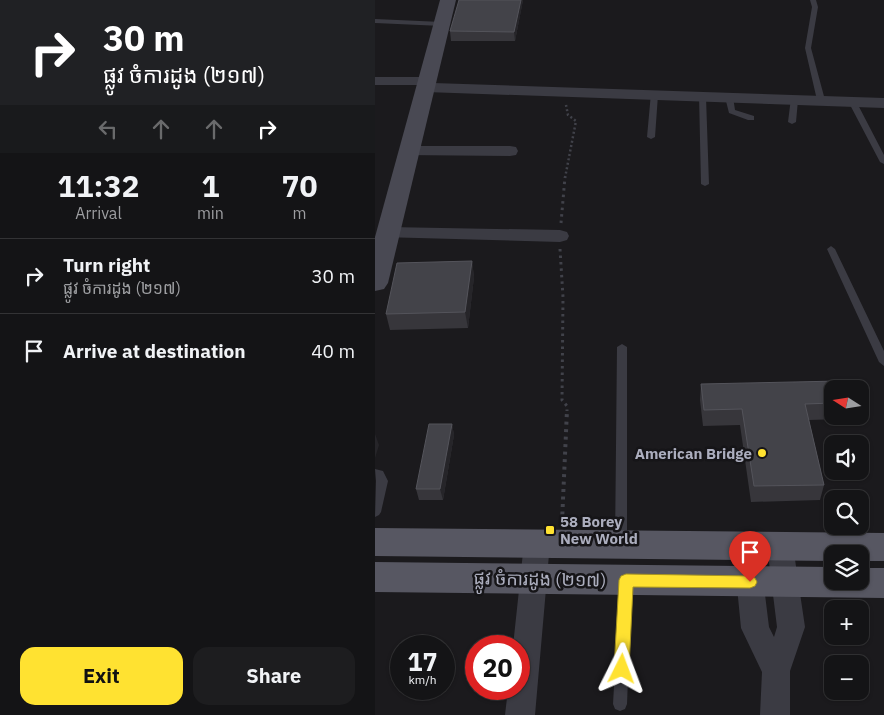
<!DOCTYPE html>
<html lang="en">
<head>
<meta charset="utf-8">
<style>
  :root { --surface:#141416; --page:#1d1d1f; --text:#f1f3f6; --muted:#9d9ea1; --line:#333335; --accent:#ffe231 }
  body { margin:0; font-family:"IBM Plex Sans","Noto Sans Khmer",sans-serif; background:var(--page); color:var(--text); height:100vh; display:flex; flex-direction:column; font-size:19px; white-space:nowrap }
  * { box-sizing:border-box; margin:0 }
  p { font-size:16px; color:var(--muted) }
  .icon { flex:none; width:28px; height:28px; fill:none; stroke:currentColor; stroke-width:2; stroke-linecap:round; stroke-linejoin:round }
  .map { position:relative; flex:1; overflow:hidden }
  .side { display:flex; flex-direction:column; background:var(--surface); width:375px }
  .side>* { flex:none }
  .top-card { background:#202124; color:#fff; overflow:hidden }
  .needle { width:32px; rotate:282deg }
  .fabs { position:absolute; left:449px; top:380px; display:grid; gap:10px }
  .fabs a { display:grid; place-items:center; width:45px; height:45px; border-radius:10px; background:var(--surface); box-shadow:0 1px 4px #0004,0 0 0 1px var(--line); font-size:25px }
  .speed { position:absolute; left:15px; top:635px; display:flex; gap:10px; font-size:25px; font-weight:700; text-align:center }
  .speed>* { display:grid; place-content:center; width:65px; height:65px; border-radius:50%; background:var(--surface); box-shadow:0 1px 4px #0004,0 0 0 1px var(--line); line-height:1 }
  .speed small { font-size:12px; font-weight:400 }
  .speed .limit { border:8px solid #d22; background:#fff; color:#111 }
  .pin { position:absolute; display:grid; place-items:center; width:42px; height:42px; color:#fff; margin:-51px -21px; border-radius:50% 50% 50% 0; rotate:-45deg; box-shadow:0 0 5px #0007 }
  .pin .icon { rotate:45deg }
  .me { position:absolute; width:55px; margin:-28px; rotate:3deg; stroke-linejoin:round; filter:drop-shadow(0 0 4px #0008) }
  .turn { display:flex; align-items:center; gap:18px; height:105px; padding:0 20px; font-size:22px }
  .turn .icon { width:65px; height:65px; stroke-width:2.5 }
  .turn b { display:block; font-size:35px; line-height:42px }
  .lanes { display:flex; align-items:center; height:48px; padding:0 20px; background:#0003; justify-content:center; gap:25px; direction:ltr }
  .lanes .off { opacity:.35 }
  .eta { display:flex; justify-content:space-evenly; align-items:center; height:85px; text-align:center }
  .eta b { font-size:30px; font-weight:700; line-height:35px }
  .primary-button { display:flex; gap:10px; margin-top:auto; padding:10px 20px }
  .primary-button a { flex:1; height:58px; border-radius:15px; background:var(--accent); color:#111; font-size:20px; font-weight:700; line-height:58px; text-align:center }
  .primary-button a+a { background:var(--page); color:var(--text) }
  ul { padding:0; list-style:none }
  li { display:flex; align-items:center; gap:15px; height:75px; padding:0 20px; border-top:1px solid var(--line) }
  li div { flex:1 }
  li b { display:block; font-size:19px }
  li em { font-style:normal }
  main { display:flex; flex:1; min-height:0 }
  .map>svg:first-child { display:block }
</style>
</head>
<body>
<main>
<section class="side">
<div class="top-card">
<div class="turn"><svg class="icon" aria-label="right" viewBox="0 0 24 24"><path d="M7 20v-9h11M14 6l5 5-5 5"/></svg><div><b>30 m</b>ផ្លូវ ចំការដូង (២១៧)</div></div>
<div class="lanes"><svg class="icon off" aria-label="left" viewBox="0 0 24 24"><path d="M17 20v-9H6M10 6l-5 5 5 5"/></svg><svg class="icon off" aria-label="ahead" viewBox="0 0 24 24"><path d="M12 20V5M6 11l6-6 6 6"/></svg><svg class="icon off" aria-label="ahead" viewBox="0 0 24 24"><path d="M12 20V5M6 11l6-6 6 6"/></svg><svg class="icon" aria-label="right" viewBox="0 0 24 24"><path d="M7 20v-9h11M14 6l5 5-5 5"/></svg></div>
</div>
<div class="eta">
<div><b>11:32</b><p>Arrival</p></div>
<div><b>1</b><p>min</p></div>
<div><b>70</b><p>m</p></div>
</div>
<ul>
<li><svg class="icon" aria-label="right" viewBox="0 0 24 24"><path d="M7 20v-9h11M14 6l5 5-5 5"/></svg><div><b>Turn right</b><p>ផ្លូវ ចំការដូង (២១៧)</p></div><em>30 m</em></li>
<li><svg class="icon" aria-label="arrive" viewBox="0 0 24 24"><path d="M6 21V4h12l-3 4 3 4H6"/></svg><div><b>Arrive at destination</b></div><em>40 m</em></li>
</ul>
<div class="primary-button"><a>Exit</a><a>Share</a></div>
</section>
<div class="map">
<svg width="509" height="715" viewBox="0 0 509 715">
  <rect width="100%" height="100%" fill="#1b1a1d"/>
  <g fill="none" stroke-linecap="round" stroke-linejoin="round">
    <!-- path-far2 -->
    <path stroke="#41424a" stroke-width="2.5" stroke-dasharray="2 2.5" stroke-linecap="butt" d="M190,178L201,121L193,115L191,105"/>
    <!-- path-far1 -->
    <path stroke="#41424a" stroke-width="3" stroke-dasharray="2.5 4" stroke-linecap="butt" d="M186,223L190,177
      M185,249L188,297L187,400L192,406V411"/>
    <!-- path -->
    <path stroke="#41424a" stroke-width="4" stroke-dasharray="3 4.5" stroke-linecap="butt" d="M187,522L192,410"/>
    <!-- lane -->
    <path fill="#3b3b43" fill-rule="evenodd" d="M435,0H441L443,7L436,48L450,100L446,102L442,100L430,48L437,7Z
      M0,19L67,22L70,24L67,26L0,23Z
      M276,93L283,95L280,137L276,139L272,137Z
      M324,95L331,97L334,184L330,186L326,184Z
      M351,95L358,97L360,110L379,116V120H373L354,113L350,97Z
      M416,98L423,100L421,122L417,124L413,122Z
      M474,99L481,101L509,155V164L505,162L473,101Z
      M456,246L460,249L509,351V366L504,362L452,249Z
      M247,344L252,347V544L250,548L246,549L242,548L240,544L242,347Z
      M0,469L8,471L13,481L6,512L4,515L0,517L1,481Z
      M251,576L255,577L257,581L252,704L250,709L245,711L240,709L238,704L245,581L247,577Z"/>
    <!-- street -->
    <path fill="#3b3b43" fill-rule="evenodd" d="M0,77H52L57,78L59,81L58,83L509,98V108L51,92L46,90L45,85H0Z
      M34,146H135L141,147L143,151L141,155L135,156L28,155L26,151L28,147Z
      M13,227L185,230L192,232L194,236L192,240L185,242L6,237L4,233L6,229Z
      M162,532L171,535L175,543L160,715H130L133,689H144V646H138L149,543L153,535Z
      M371,535L380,538L384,546L394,627L399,637L402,627L392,546L396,538L405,535L414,538L418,546L430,627L415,671V715H385L387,672L366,628L358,546L362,538Z"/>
    <!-- secondary -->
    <path fill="#494953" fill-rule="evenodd" d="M65,0H81L13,283L9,289L0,291V237Z"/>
    <!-- primary -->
    <path fill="#575762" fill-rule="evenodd" d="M0,528L509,533V561H485V554H458V561L0,556Z
      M0,562L458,567V581H485V568H509V598L0,592Z"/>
  </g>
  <!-- wall -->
  <path fill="#37363b" d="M148,0L140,41H76L75,31Z
    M97,261L99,277L93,328L15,330L11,314Z
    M326,384L458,389V416H466V419L434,420L449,485L445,500L376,502L365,425L328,426L325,400Z
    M77,424L79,435L68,500H44L41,489Z"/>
  <!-- shaded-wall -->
  <path fill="#262529" d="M146,0H148L140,41L139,32Z
    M97,261L99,277L93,328L90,312Z
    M77,424L79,435L68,500L65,489Z
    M0,434L4,445L0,458Z"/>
  <!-- building -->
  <path fill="#434349" stroke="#54545b" d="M84,0H146L139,32L75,31Z
    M97,261L90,312L11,314L22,263Z
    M464,381L466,389H458V403L430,404L449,485L379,486L367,409L329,410L326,384Z
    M54,424H77L65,489H41Z"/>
  <!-- route -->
  <path fill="#ffe231" stroke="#a69320" d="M251,574L375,576L380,578L382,582L380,586L375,588L258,587L254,669L252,674L247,676L242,674L239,669L244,580L246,576Z"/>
  <!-- markers -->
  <g fill="#ffe231" stroke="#161518" stroke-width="2">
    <circle cx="387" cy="453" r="5"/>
    <rect x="170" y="525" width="10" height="10" rx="2.5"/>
  </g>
  <g text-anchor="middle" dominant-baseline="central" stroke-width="5" stroke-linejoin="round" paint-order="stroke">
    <!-- poi labels -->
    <g font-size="15" font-weight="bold" fill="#acaebe" stroke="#161518" text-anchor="end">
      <text x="377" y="453">American Bridge</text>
      <text x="185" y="521" text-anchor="start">58 Borey<tspan x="185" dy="17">New World</tspan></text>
    </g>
    <!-- near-street labels -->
    <g font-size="18" fill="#acaebe" stroke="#161518">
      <text transform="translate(165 579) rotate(1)">ផ្លូវ ចំការដូង (២១៧)</text>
    </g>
  </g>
</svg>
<div class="fabs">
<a><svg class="needle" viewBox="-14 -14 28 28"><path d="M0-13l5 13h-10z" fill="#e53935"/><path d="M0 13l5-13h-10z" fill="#9d9ea1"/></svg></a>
<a><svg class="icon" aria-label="sound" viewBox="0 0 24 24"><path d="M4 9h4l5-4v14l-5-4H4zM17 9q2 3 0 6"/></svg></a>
<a><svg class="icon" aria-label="search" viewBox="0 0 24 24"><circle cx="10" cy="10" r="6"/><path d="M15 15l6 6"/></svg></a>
<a><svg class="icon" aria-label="layers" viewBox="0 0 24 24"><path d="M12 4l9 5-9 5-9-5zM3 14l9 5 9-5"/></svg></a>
<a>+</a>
<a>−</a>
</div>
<div class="speed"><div>17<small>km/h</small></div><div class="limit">20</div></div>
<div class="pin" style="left:375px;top:582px;background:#d93025"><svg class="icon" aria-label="arrive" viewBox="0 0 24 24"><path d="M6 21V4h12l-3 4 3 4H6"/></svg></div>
<svg class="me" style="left:247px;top:669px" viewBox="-20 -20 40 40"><path d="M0-17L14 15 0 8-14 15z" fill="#ffe231" stroke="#fff" stroke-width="4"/></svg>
</div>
</main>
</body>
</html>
